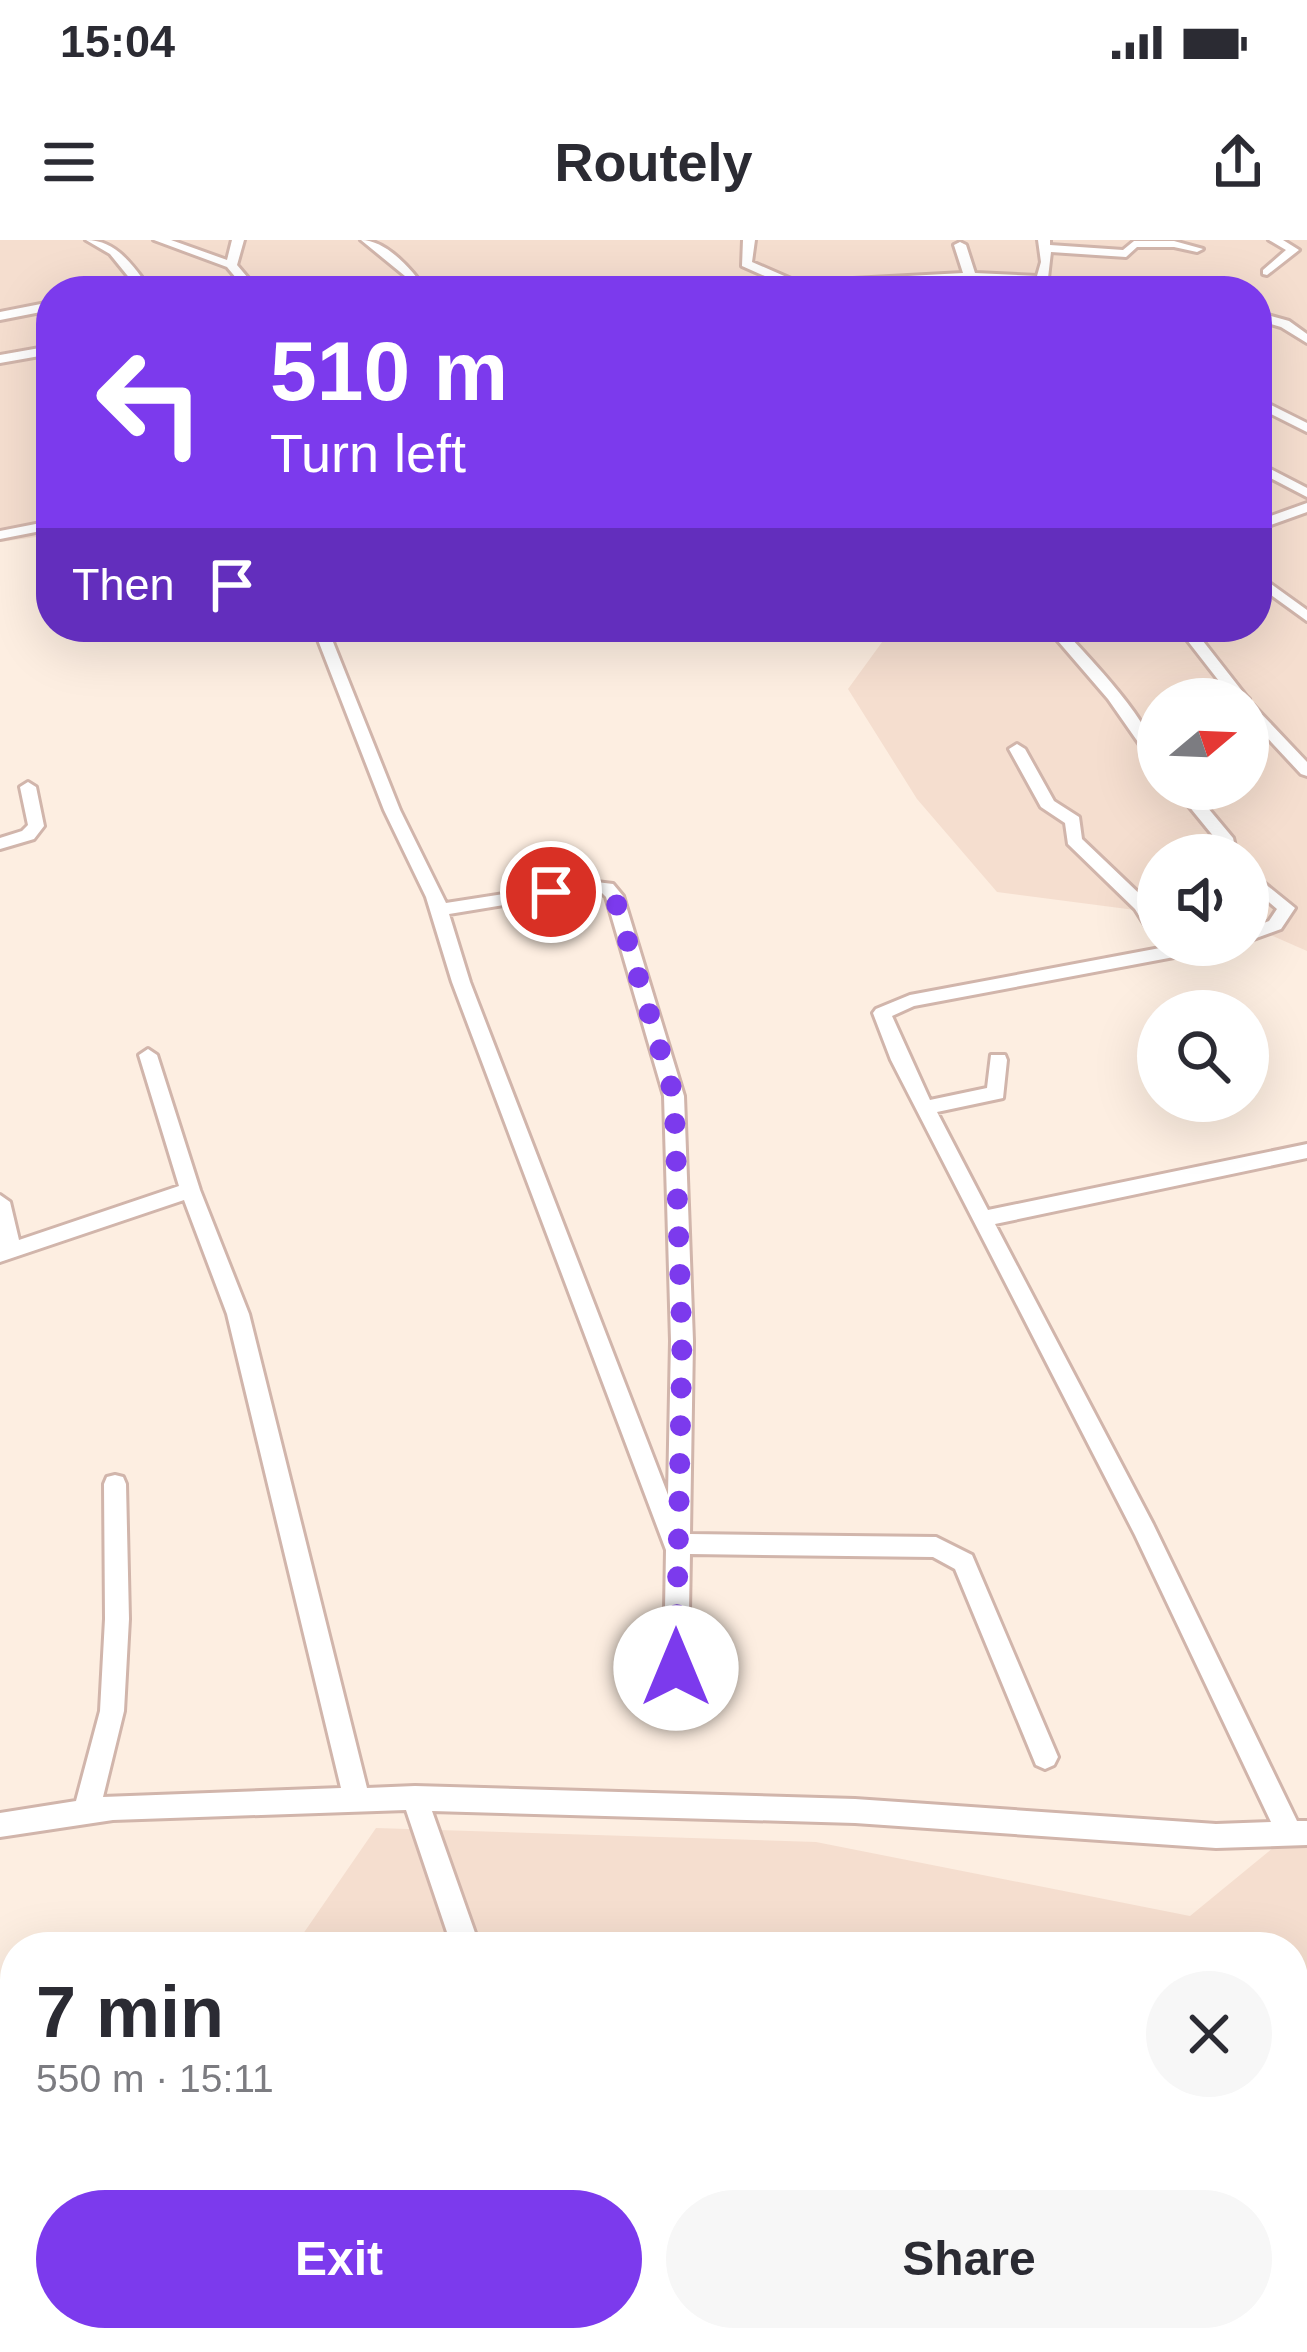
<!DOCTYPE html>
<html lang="en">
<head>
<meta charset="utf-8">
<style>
  :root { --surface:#fff; --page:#f7f7f7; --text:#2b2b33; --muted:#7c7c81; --accent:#7c3aed }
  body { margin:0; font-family:Helvetica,sans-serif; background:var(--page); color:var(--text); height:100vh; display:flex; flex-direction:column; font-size:45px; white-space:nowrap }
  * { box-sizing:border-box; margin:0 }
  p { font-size:39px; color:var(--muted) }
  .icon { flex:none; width:66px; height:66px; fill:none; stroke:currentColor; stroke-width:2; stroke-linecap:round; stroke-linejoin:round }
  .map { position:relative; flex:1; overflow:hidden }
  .details { position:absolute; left:0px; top:1692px; width:1308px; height:420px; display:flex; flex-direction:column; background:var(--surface); border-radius:48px 48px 0 0; box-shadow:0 12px 48px #0002 }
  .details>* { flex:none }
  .hud { position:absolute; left:36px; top:36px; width:1236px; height:366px; border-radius:48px; box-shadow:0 12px 48px #0002; background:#7c3aed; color:#fff; overflow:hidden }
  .needle { width:78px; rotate:71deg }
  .buttons { position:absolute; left:1137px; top:438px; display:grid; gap:24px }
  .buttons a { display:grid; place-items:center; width:132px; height:132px; border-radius:50%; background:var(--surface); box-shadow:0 12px 48px #0002; font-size:60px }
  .pin { position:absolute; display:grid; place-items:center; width:102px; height:102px; color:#fff; margin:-51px; border:6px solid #fff; border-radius:50%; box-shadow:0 3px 12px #0007 }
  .me { position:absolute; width:132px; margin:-66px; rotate:0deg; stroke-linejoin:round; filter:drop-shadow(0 0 9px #0008) }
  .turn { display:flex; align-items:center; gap:42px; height:252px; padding:0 36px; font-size:54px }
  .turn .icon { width:156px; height:156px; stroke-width:2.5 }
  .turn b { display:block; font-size:84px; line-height:102px }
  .then { display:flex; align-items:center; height:114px; padding:0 36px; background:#0003; gap:24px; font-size:45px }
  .round { display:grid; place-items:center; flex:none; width:126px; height:126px; border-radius:63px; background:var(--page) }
  .head { display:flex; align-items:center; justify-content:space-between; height:204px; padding:0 36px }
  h1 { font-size:72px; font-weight:700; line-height:90px }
  .action { display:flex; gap:24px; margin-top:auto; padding:24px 36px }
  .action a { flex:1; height:138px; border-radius:72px; background:var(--accent); color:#fff; font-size:48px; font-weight:700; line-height:138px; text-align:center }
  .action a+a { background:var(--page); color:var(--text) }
  .status { display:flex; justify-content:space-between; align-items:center; height:84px; padding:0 60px; background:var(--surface); direction:ltr }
  .status svg { height:33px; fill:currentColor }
  header { display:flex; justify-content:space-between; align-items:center; height:156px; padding:0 36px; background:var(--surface); font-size:54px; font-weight:700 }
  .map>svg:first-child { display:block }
</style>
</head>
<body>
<div class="status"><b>15:04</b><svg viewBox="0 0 49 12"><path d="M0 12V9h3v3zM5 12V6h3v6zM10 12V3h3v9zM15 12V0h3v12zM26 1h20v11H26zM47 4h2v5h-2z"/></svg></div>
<header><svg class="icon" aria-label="menu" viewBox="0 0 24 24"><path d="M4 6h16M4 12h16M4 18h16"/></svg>Routely<svg class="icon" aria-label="share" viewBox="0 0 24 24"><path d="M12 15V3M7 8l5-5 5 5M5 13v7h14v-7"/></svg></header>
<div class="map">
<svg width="1307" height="2112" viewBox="0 0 1307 2112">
  <rect width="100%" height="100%" fill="#fdeee1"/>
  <!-- residential -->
  <path fill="#f5decf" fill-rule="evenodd" d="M0,0H1307V711L1248,685V615H1158V673L997,652L917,559L848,449L893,387H1257V51H51V295L0,302ZM1158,459H1248V549H1158Z
    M1307,1580V2112H0V1950L15,1919V2097H1293V1707H294L376,1588L816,1602L1190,1676Z"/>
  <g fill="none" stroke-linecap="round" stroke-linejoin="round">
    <!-- minor casing -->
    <g stroke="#d1b5ab" stroke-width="6">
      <path id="minor" d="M86,0C118,0 134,28 152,51H140L110,14Z
        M154,0H171L227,20L232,0H244L237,25L259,51H247L227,27Z
        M361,0C387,0 413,31 427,51H415L405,36Z
        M743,0H755L752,22L798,42L963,33L954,5L960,2L966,5L975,33L1037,36L1041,22L1038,0H1050V5L1123,10L1134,1H1174L1203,9L1197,12L1174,7H1137L1126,17L1051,12L1048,38L1100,51L1049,45L1038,50L1032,47L1036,43L970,39L799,51L742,26Z
        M1269,0H1283L1299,10L1267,35L1263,34V30L1286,10Z
        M566,40H574L590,51H576L566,44Z
        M51,62V70L0,80V72Z
        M1257,72L1289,81L1307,94V103L1281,87L1257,80Z
        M51,106V114L0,123V115Z
        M1257,158L1307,183V192L1257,167Z
        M49,186L51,194L44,193V187Z
        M1257,222L1307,248V257L1257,231Z
        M1307,263V272L1257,290V281Z
        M51,281V289L0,299V291Z
        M1257,334L1307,370V381L1257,345Z
        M313,387H327L400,570L446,663L588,641L613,644L623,656L684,856L693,1101L690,1294L936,1297L972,1315L1058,1517L1054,1525L1045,1529L1036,1525L955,1329L933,1317L690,1314L688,1428L685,1436L676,1439L667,1436L664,1428L666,1310L452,742L426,657L384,570ZM588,651L602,653L606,657L664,856L671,1101L668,1255L470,742L449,674Z
        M1046,387H1061C1087,416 1158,487 1158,524L1152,522L1108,459Z
        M1177,387H1192L1246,456L1249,459L1248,460L1233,459Z
        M1248,463L1253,465L1307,522V536L1301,534L1248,477Z
        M1017,504L1025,509L1054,561L1079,577L1082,599L1148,662L1158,678V698L1152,696L1135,669L1068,604L1065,583L1041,567L1009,509Z
        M28,542L36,547L44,586L34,599L0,609V598L22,591L28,585L20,547Z
        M1175,549H1192L1233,598L1237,615H1221L1219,603Z
        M1248,630L1295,668L1281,689L1248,701V689L1269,681L1277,669L1248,644Z
        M1176,705H1215L1206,711L914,766L892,776L930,860L987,848L991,815H1005L1007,820L1003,858L937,872L988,970L1307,904V918L995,984L1153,1284L1297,1581H1307V1605L1216,1608L855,1583L432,1571L480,1707H452L406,1570L113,1580L0,1597V1573L76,1561L100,1471L105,1379L104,1244L107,1237L115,1235L123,1237L126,1244L129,1379L124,1471L103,1557L341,1548L227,1074L184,960L0,1022V955L10,962L19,1000L179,946L139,815L148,809L157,815L200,950L249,1074L367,1548L415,1546L855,1559L1216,1584L1271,1582L1135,1295L891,820L873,773L876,769L910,755Z
        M1307,1932V1996L1304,2005L1293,2009V1945L1297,1937Z
        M312,2097H342L345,2112H315Z
        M584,2097H614L619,2112H589Z
        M851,2097H881L887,2112H857Z
        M1247,2097H1277L1273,2112H1243Z"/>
    </g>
    <!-- minor -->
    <use href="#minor" fill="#fff" fill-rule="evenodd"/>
  </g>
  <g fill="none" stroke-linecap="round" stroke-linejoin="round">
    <!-- route -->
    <path stroke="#7c3aed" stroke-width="21" stroke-dasharray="0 37.8" d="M551,652C572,648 598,639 614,656L674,856L682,1101L676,1428"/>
  </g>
</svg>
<div class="buttons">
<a><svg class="needle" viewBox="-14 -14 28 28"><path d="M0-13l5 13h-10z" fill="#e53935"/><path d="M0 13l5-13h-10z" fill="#7c7c81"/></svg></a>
<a><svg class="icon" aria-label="sound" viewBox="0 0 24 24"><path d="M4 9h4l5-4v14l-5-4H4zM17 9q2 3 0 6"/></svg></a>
<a><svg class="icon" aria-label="search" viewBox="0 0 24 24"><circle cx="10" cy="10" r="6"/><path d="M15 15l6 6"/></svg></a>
</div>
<div class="pin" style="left:551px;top:652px;background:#d93025"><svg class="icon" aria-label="arrive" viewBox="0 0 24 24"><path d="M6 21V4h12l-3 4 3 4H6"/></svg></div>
<svg class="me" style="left:676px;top:1428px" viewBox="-20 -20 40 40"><circle r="19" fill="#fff"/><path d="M0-13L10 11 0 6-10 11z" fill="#7c3aed"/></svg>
<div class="hud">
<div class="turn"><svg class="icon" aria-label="left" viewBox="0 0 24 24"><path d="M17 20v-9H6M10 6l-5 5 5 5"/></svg><div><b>510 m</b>Turn left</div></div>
<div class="then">Then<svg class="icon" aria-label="arrive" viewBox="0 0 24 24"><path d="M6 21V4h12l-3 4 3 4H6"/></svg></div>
</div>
<section class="details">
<div class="head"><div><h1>7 min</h1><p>550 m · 15:11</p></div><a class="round"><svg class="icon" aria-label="close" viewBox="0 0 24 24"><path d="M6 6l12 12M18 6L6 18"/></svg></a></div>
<div class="action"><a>Exit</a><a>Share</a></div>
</section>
</div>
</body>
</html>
